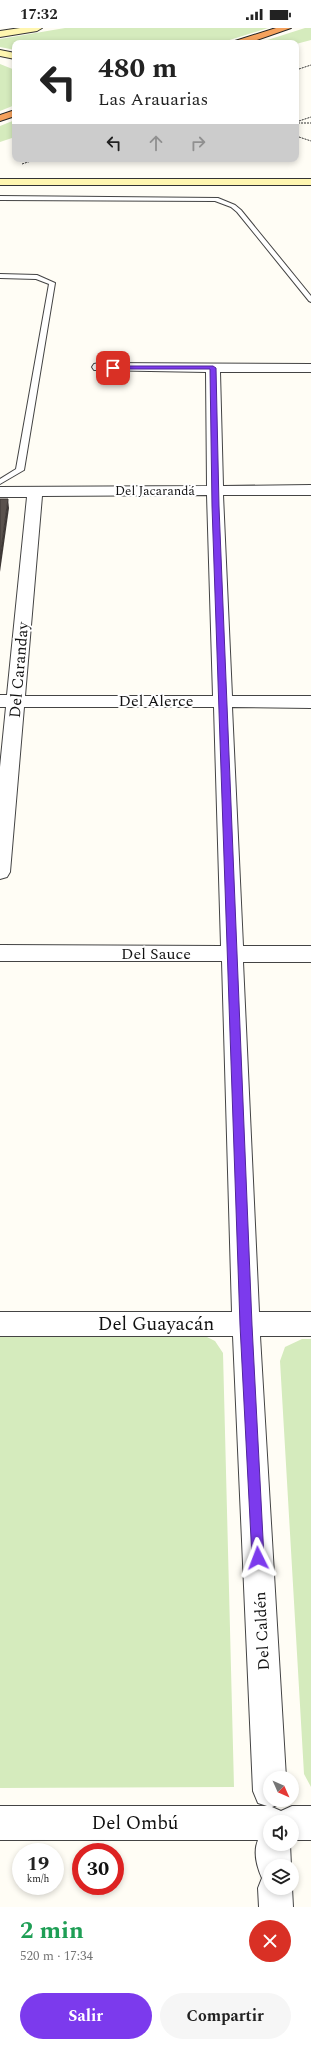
<!DOCTYPE html>
<html lang="es">
<head>
<meta charset="utf-8">
<style>
  :root { --surface:#fff; --page:#f6f6f6; --text:#222; --muted:#767676; --accent:#7c3aed }
  body { margin:0; font-family:Spectral,serif; background:var(--page); color:var(--text); height:100vh; display:flex; flex-direction:column; font-size:15px; white-space:nowrap }
  * { box-sizing:border-box; margin:0 }
  p { font-size:13px; color:var(--muted) }
  .icon { flex:none; width:22px; height:22px; fill:none; stroke:currentColor; stroke-width:2; stroke-linecap:round; stroke-linejoin:round }
  .map { position:relative; height:1879px; overflow:hidden }
  .details { display:flex; flex-direction:column; background:var(--surface); flex:1 }
  .details>* { flex:none }
  .banner { position:absolute; left:12px; top:12px; width:287px; height:122px; border-radius:8px; box-shadow:0 2px 6px #0003; background:#fff; color:var(--text); overflow:hidden }
  .needle { width:26px; rotate:135deg }
  .fabs { position:absolute; left:263px; top:1743px; display:grid; gap:8px }
  .fabs a { display:grid; place-items:center; width:36px; height:36px; border-radius:50%; background:var(--surface); box-shadow:0 2px 6px #0003; font-size:20px }
  .speed { position:absolute; left:12px; top:1815px; display:flex; gap:8px; font-size:20px; font-weight:700; text-align:center }
  .speed>* { display:grid; place-content:center; width:52px; height:52px; border-radius:50%; background:var(--surface); box-shadow:0 2px 6px #0003; line-height:1 }
  .speed small { font-size:10px; font-weight:400 }
  .speed .limit { border:6px solid #d22; background:#fff; color:#111 }
  .pin { position:absolute; display:grid; place-items:center; width:34px; height:34px; color:#fff; margin:-17px; border-radius:8px; box-shadow:0 2px 6px #0006 }
  .me { position:absolute; width:44px; margin:-22px; rotate:357deg; stroke-linejoin:round; filter:drop-shadow(0 0 3px #0008) }
  .turn { display:flex; align-items:center; gap:14px; height:84px; padding:0 20px; font-size:18px }
  .turn .icon { width:52px; height:52px; stroke-width:2.5 }
  .turn b { display:block; font-size:28px; line-height:34px }
  .lanes { display:flex; align-items:center; height:38px; padding:0 20px; background:#0003; justify-content:center; gap:20px; direction:ltr }
  .lanes .off { opacity:.35 }
  .round { display:grid; place-items:center; flex:none; width:42px; height:42px; border-radius:21px; background:var(--page) }
  .overview { display:flex; align-items:center; justify-content:space-between; height:68px; padding:0 20px }
  h1 { font-size:24px; font-weight:700; line-height:30px; color:#1e9e55 }
  .cta { display:flex; gap:8px; margin-top:auto; padding:8px 20px }
  .cta a { flex:1; height:46px; border-radius:24px; background:var(--accent); color:#fff; font-size:16px; font-weight:700; line-height:46px; text-align:center }
  .cta a+a { background:var(--page); color:var(--text) }
  .status { display:flex; justify-content:space-between; align-items:center; height:28px; padding:0 20px; background:var(--surface); direction:ltr }
  .status svg { height:11px; fill:currentColor }
  .map>svg:first-child { display:block }
</style>
</head>
<body>
<div class="status"><b>17:32</b><svg viewBox="0 0 49 12"><path d="M0 12V9h3v3zM5 12V6h3v6zM10 12V3h3v9zM15 12V0h3v12zM26 1h20v11H26zM47 4h2v5h-2z"/></svg></div>
<div class="map">
<svg width="311" height="1879" viewBox="0 0 311 1879">
  <rect width="100%" height="100%" fill="#fffdf5"/>
  <!-- green -->
  <path fill="#d5ebbd" d="M65,0H268L220,15H15V22L0,19V11Z
    M305,0H311V12L296,16V15H258Z
    M0,36L15,42V77L0,83Z
    M15,92V109L0,114V98Z
    M203,1307L215,1313L223,1325L234,1759L0,1760V1309L4,1308Z
    M302,1311H311V1759L304,1746L280,1333L285,1319Z"/>
  <g fill="none" stroke-linecap="round" stroke-linejoin="round">
    <!-- lane casing -->
    <g stroke="#444" stroke-width="2">
      <path id="lane" d="M0,168L218,170L235,177L241,182L311,268V274L309,273L237,184L231,179L215,173L0,172Z
        M0,246L37,247L55,255L24,442L0,456V451L16,441L49,256L36,251L0,250Z"/>
    </g>
    <!-- street casing -->
    <g stroke="#444" stroke-width="2">
      <path id="street" d="M99,335L311,336V344H220L223,458L311,457V467H223L232,668H311V680L232,679L243,918H311V934H243L259,1284H311V1308H260L286,1750H270V1772H283L282,1775L272,1779L281,1783L292,1778H311V1812H292V1794H270V1816H290L291,1838H270V1860H292L293,1879H259L258,1860L262,1850C257,1839 253,1824 258,1812H0V1778H267L258,1775L253,1763L233,1308H0V1284H232L222,933H0V917L221,918L214,679H24L10,844L7,849L0,851V739L6,679H0V667H7L27,469H0V459L207,458L206,344L94,342L92,339L94,336ZM207,467L213,668H25L42,468Z"/>
    </g>
    <!-- secondary casing -->
    <g stroke="#333" stroke-width="2">
      <path id="secondary" d="M20,0H42L37,3L0,9V3Z
        M0,22L15,25V31L0,28Z
        M0,151H311V157H0Z"/>
    </g>
    <!-- highway casing -->
    <g stroke="#222" stroke-width="2">
      <path id="highway" d="M276,0H291L248,15H233L235,13Z
        M15,82V88L0,93V87Z"/>
    </g>
    <!-- path -->
    <path stroke="#333" stroke-width="1" stroke-dasharray="2 1" stroke-linecap="butt" d="M296,42L311,37
      M296,94L311,89
      M298,95H311
      M296,108L311,113
      M22,136L37,131"/>
    <!-- lane -->
    <use href="#lane" fill="#fff" fill-rule="evenodd"/>
    <!-- street -->
    <use href="#street" fill="#fff" fill-rule="evenodd"/>
    <!-- secondary -->
    <use href="#secondary" fill="#fff6b0" fill-rule="evenodd"/>
    <!-- highway -->
    <use href="#highway" fill="#f5a25d" fill-rule="evenodd"/>
  </g>
  <!-- shaded-wall -->
  <path fill="#3f3936" d="M8,471L9,480L0,544V529Z"/>
  <!-- building -->
  <path fill="#5a524d" stroke="#3f3936" d="M0,471H8L0,529Z"/>
  <!-- route -->
  <path fill="#7c3aed" stroke="#51269a" d="M113,338H213L216,340L219,478L252,1297L264,1530L262,1534L258,1536L254,1534L252,1530L240,1297L212,478L210,341H111Z"/>
  <g text-anchor="middle" dominant-baseline="central" stroke-width="4" stroke-linejoin="round" paint-order="stroke">
    <!-- far-street labels -->
    <g font-size="13" fill="#111" stroke="#fff">
      <text x="155" y="463">Del Jacarandá</text>
    </g>
    <!-- street labels -->
    <g font-size="16" fill="#111" stroke="#fff">
      <text transform="translate(19 642) rotate(-85)">Del Caranday</text>
      <text x="156" y="673">Del Alerce</text>
      <text x="156" y="926">Del Sauce</text>
      <text transform="translate(262 1603) rotate(-93)">Del Caldén</text>
    </g>
    <!-- near-street labels -->
    <g font-size="19" fill="#111" stroke="#fff">
      <text x="156" y="1296">Del Guayacán</text>
      <text x="135" y="1795">Del Ombú</text>
    </g>
  </g>
</svg>
<div class="fabs">
<a><svg class="needle" viewBox="-14 -14 28 28"><path d="M0-13l5 13h-10z" fill="#e53935"/><path d="M0 13l5-13h-10z" fill="#767676"/></svg></a>
<a><svg class="icon" aria-label="sound" viewBox="0 0 24 24"><path d="M4 9h4l5-4v14l-5-4H4zM17 9q2 3 0 6"/></svg></a>
<a><svg class="icon" aria-label="layers" viewBox="0 0 24 24"><path d="M12 4l9 5-9 5-9-5zM3 14l9 5 9-5"/></svg></a>
</div>
<div class="speed"><div>19<small>km/h</small></div><div class="limit">30</div></div>
<div class="pin" style="left:113px;top:340px;background:#d93025"><svg class="icon" aria-label="arrive" viewBox="0 0 24 24"><path d="M6 21V4h12l-3 4 3 4H6"/></svg></div>
<svg class="me" style="left:258px;top:1530px" viewBox="-20 -20 40 40"><path d="M0-17L14 15 0 8-14 15z" fill="#7c3aed" stroke="#fff" stroke-width="4"/></svg>
<div class="banner">
<div class="turn"><svg class="icon" aria-label="left" viewBox="0 0 24 24"><path d="M17 20v-9H6M10 6l-5 5 5 5"/></svg><div><b>480 m</b>Las Arauarias</div></div>
<div class="lanes"><svg class="icon" aria-label="left" viewBox="0 0 24 24"><path d="M17 20v-9H6M10 6l-5 5 5 5"/></svg><svg class="icon off" aria-label="ahead" viewBox="0 0 24 24"><path d="M12 20V5M6 11l6-6 6 6"/></svg><svg class="icon off" aria-label="right" viewBox="0 0 24 24"><path d="M7 20v-9h11M14 6l5 5-5 5"/></svg></div>
</div>
</div>
<section class="details">
<div class="overview"><div><h1>2 min</h1><p>520 m · 17:34</p></div><a class="round" style="background:#d93025;color:#fff"><svg class="icon" aria-label="close" viewBox="0 0 24 24"><path d="M6 6l12 12M18 6L6 18"/></svg></a></div>
<div class="cta"><a>Salir</a><a>Compartir</a></div>
</section>
</body>
</html>
